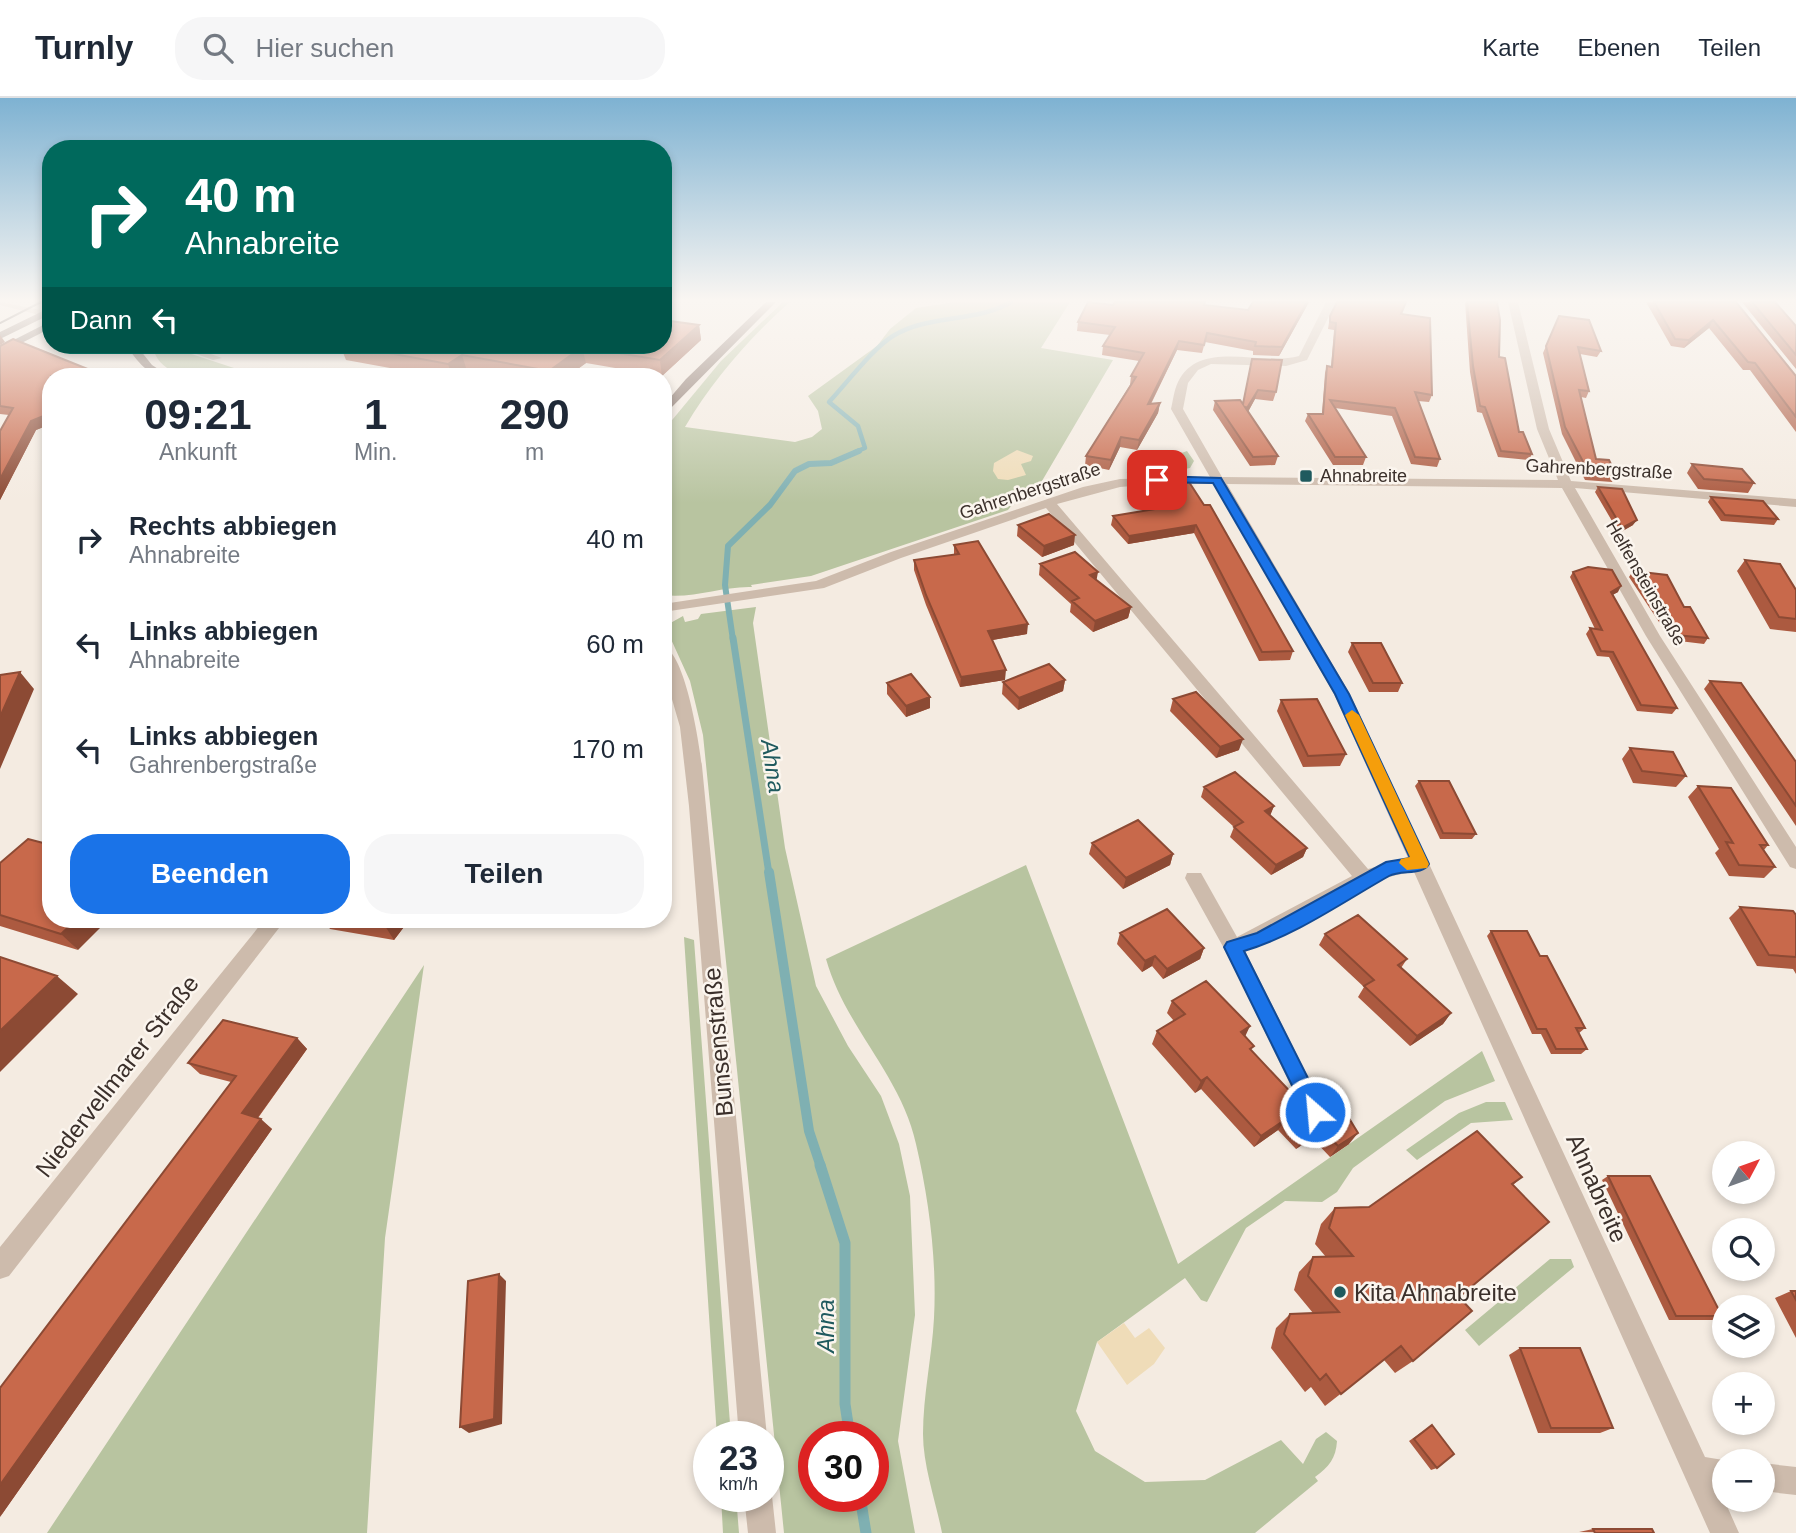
<!DOCTYPE html>
<html lang="de">
<head>
<meta charset="utf-8">
<style>
  :root { --surface:#fff; --page:#f6f6f7; --text:#1f2937; --muted:#747a83; --line:#e0e1e3; --accent:#1a73e8 }
  body { margin:0; font-family:Arial,sans-serif; background:var(--page); color:var(--text); height:100vh; display:flex; flex-direction:column; font-size:26px; white-space:nowrap }
  * { box-sizing:border-box; margin:0 }
  p { font-size:23px; color:var(--muted) }
  .icon { flex:none; width:38px; height:38px; fill:none; stroke:currentColor; stroke-width:2; stroke-linecap:round; stroke-linejoin:round }
  .map { position:relative; flex:1; overflow:hidden }
  .drawer { position:absolute; left:42px; top:270px; width:630px; height:560px; display:flex; flex-direction:column; background:var(--surface); border-radius:28px; box-shadow:0 4px 10px #0003 }
  .drawer>* { flex:none }
  .banner { position:absolute; left:42px; top:42px; width:630px; height:214px; border-radius:28px; box-shadow:0 4px 10px #0003; background:#00695c; color:#fff; overflow:hidden }
  .needle { width:46px; rotate:49deg }
  .tools { position:absolute; left:1712px; top:1043px; display:grid; gap:14px }
  .tools a { display:grid; place-items:center; width:63px; height:63px; border-radius:50%; background:var(--surface); box-shadow:0 4px 10px #0003; font-size:35px }
  .speed { position:absolute; left:693px; top:1323px; display:flex; gap:14px; font-size:35px; font-weight:700; text-align:center }
  .speed>* { display:grid; place-content:center; width:91px; height:91px; border-radius:50%; background:var(--surface); box-shadow:0 4px 10px #0003; line-height:1 }
  .speed small { font-size:18px; font-weight:400 }
  .speed .limit { border:10px solid #d22; background:#fff; color:#111 }
  .pin { position:absolute; display:grid; place-items:center; width:60px; height:60px; color:#fff; margin:-30px; border-radius:14px; box-shadow:0 4px 10px #0006 }
  .me { position:absolute; width:77px; margin:-38px; rotate:333deg; stroke-linejoin:round; filter:drop-shadow(0 0 5px #0008) }
  .turn { display:flex; align-items:center; gap:24px; height:147px; padding:0 28px; font-size:32px }
  .turn .icon { width:91px; height:91px; stroke-width:2.5 }
  .turn b { display:block; font-size:49px; line-height:60px }
  .then { display:flex; align-items:center; height:66px; padding:0 28px; background:#0003; gap:14px; font-size:26px }
  .eta { display:flex; justify-content:space-evenly; align-items:center; height:119px; text-align:center }
  .eta b { font-size:42px; font-weight:700; line-height:49px }
  .button { display:flex; gap:14px; margin-top:auto; padding:14px 28px }
  .button a { flex:1; height:80px; border-radius:28px; background:var(--accent); color:#fff; font-size:28px; font-weight:700; line-height:80px; text-align:center }
  .button a+a { background:var(--page); color:var(--text) }
  ul { padding:0; list-style:none }
  li { display:flex; align-items:center; gap:21px; height:105px; padding:0 28px }
  li div { flex:1 }
  li b { display:block; font-size:26px }
  li em { font-style:normal }
  header { display:flex; align-items:center; gap:42px; box-sizing:border-box; height:98px; padding:0 35px; background:var(--surface); border-bottom:2px solid var(--line) }
  header strong { font-size:33px }
  nav { display:flex; gap:38px; margin-inline-start:auto; font-size:24px }
  .search { width:490px; height:63px; background:var(--page); display:flex; align-items:center; gap:18px; box-sizing:border-box; padding:0 24px; border-radius:28px; color:var(--muted); font-size:26px }
  .map>svg:first-child { display:block }
</style>
</head>
<body>
<header>
<strong>Turnly</strong>
<div class="search"><svg class="icon" aria-label="search" viewBox="0 0 24 24"><circle cx="10" cy="10" r="6"/><path d="M15 15l6 6"/></svg>Hier suchen</div>
<nav><a>Karte</a><a>Ebenen</a><a>Teilen</a></nav>
</header>
<div class="map">
<svg width="1796" height="1435" viewBox="0 0 1796 1435">
  <rect width="100%" height="100%" fill="#f4ebe1"/>
  <!-- green -->
  <path fill="#b8c4a0" fill-rule="evenodd" d="M783,204H790C750,239 712,283 685,329L795,344L812,339L822,331L818,313L808,298L877,248L890,231L916,210L955,204H1070L1041,250L1113,262L1032,400L1012,407L1008,412L811,478L751,487L752,489C722,488 693,501 663,497V333L721,263Z
    M152,247H164L258,278C225,278 161,291 152,247Z
    M1187,353L1194,363L1190,370L1175,373L1126,375Z
    M756,509L753,525L785,750L816,888L848,948L881,998L899,1046L910,1098L915,1217L898,1343L915,1435H784L703,637L690,583L665,528L683,518L685,524L698,521L701,516ZM814,1339H873V1398H814Z
    M1026,767L1178,1166L1482,953L1495,983L1445,1003L1353,1070L1337,1094L1322,1104L1285,1103L1246,1130L1207,1204L1201,1202L1185,1180L1097,1244L1076,1313L1095,1353L1145,1384L1205,1382L1281,1342L1303,1366L1316,1341L1326,1334L1337,1343C1336,1360 1329,1369 1315,1379L1318,1383L1255,1435H942C936,1404 923,1368 923,1336C923,1297 932,1258 934,1220C937,1162 929,1102 916,1046C901,977 845,929 826,861Z
    M684,839L694,842L731,1339H717Z
    M424,867L385,1140L367,1435H47Z
    M1486,1004H1505L1513,1022L1471,1025L1417,1062L1406,1052L1459,1015Z
    M1550,1161H1571L1574,1169L1479,1248L1465,1232Z
    M721,1398H736L739,1435H723Z"/>
  <!-- sand -->
  <path fill="#efdcb8" d="M1017,352L1033,358L1031,363L1021,366L1026,377L1008,382L998,381L993,373L994,365Z
    M1124,1225L1135,1240L1149,1230L1165,1250L1154,1266L1127,1287L1097,1244Z"/>
  <g fill="none" stroke-linecap="round" stroke-linejoin="round">
    <!-- stream-far4 -->
    <path stroke="#7fb0b2" stroke-width="4.5" d="M855,354L865,350L858,328L829,304C845,287 874,249 893,238C928,216 976,225 1011,204"/>
    <!-- stream-far3 -->
    <path stroke="#7fb0b2" stroke-width="6" d="M733,542L725,487L728,448L770,407L795,373L809,366L831,365L859,353"/>
    <!-- stream-far2 -->
    <path stroke="#7fb0b2" stroke-width="7" d="M733,540L769,776"/>
    <!-- stream-far1 -->
    <path stroke="#7fb0b2" stroke-width="10" d="M769,774L809,1033L821,1069"/>
    <!-- stream -->
    <path stroke="#7fb0b2" stroke-width="11" d="M820,1067L845,1145V1306L850,1339
      M860,1398L866,1435"/>
    <!-- minor -->
    <path fill="#cdbbac" fill-rule="evenodd" d="M0,204L51,214V220L0,207Z
      M1326,204H1336L1307,262L1286,268L1211,266L1198,272L1188,285L1183,311L1222,379L1558,382L1537,331L1508,204H1518L1549,331L1571,383L1796,401V409L1575,390L1660,538L1796,749V771L1790,769L1646,538L1562,390L1227,386L1350,596L1705,1359L1729,1363H1724V1389L1718,1388L1739,1435H1710L1414,774C1352,781 1302,831 1245,853L1326,1014L1323,1021L1315,1024L1307,1021L1226,854L1185,780L1187,775H1201L1237,839L1352,778L1046,410L901,460L824,490L663,514V506L816,483L891,454L1083,389L1120,381L1210,379L1171,311C1173,303 1174,292 1178,284C1200,240 1261,269 1299,258ZM1157,386H1214L1334,596L1408,760L1368,771L1057,406L1120,389Z
      M172,247H186L222,260L213,262Z
      M663,548C686,556 699,645 702,668L767,1339H739L689,708L680,629L663,570Z
      M265,821H286L9,1178L0,1181V1149Z
      M1762,1365L1796,1369V1397L1762,1393Z
      M768,1389L772,1398L776,1435H748L744,1398H768Z"/>
    <!-- major -->
    <path fill="#7d675c" fill-rule="evenodd" d="M766,204H776L663,318V308L686,281Z
      M51,209V216L0,241V234Z
      M51,223V230L0,256V249Z
      M126,247H136L152,267L169,278C147,278 138,264 126,247Z"/>
    <!-- tram -->
    <path stroke="#3b302b" stroke-width="2" d="M0,225L41,204"/>
  </g>
  <!-- wall -->
  <path fill="#ac5a40" d="M1309,204L1279,258L1253,257V253L1205,244L1202,255L1177,252L1151,306L1160,305L1158,315L1137,352L1120,349L1109,372L1085,367L1086,358L1130,287L1131,278L1139,263L1102,257L1103,248L1110,237L1077,233L1078,224L1205,207L1248,212Z
    M1465,204H1497L1499,259L1519,334L1532,356L1529,362L1498,359L1482,315L1477,314L1470,274Z
    M1646,204H1736L1796,278V334L1750,272H1743L1709,230L1684,250L1671,248Z
    M1742,204H1775L1796,228V271Z
    M1401,216L1432,297L1429,304L1418,303L1440,361L1437,369L1411,366L1392,318L1335,310L1366,359L1363,367H1333L1305,323L1308,316H1322L1325,275L1327,268L1331,269L1334,232L1328,231L1330,218Z
    M1559,218L1601,253L1597,259L1580,256L1589,293L1586,300L1581,299L1596,361L1616,377L1612,384L1585,382L1562,336L1543,255Z
    M699,227L701,242L662,278L586,265L568,278H496L467,273L458,278H434L346,262L340,247H663Z
    M0,248L51,278V326L36,332L0,402V333L9,317L0,316Z
    M1250,270L1276,294L1273,303L1255,301L1248,314L1278,358L1275,367L1250,368L1213,312L1215,303L1243,306Z
    M1692,366L1754,385L1748,395L1698,391L1687,375Z
    M1189,384L1293,553L1290,562L1259,563L1194,435L1128,446L1111,427L1113,418L1150,412L1141,395L1142,387Z
    M1598,389L1633,427L1619,435L1595,394Z
    M1711,399L1778,421L1774,427L1721,423L1708,404Z
    M1018,427L1074,447L1042,459L1017,438Z
    M954,447L1027,536L992,542L1005,582L960,589L926,507L914,472V462L954,457Z
    M1745,462L1796,492V534L1770,531L1737,473Z
    M1040,466L1096,482L1131,509L1128,520L1093,534L1070,514L1071,506L1039,477Z
    M1633,473L1684,509L1708,540L1704,546L1671,542L1629,479Z
    M1573,474L1618,494L1612,497L1677,610L1672,616L1637,613L1609,559L1597,558L1586,536L1590,530L1595,531L1570,479Z
    M1352,545L1402,585L1398,594H1369L1348,554Z
    M1065,582L1063,593L1018,612L1002,596L1003,584Z
    M1710,583L1796,664V728L1704,591Z
    M887,585L930,599V610L906,619L887,596Z
    M1173,601L1239,652L1216,660L1170,613Z
    M1281,602L1346,656L1340,668L1303,669L1277,613Z
    M1630,650L1686,678L1676,689L1633,685L1622,661Z
    M1419,683L1476,736L1472,741H1440L1415,688Z
    M1698,688L1768,747L1764,752L1775,769L1764,780L1729,778L1715,755L1719,751L1688,699Z
    M1204,689L1274,708L1270,717L1307,750L1303,759L1271,777L1230,739L1234,729L1201,699Z
    M1092,745L1173,756L1170,767L1123,791L1089,756Z
    M0,765L78,852L0,828Z
    M1740,809L1796,817V876L1793,871L1757,868L1729,820Z
    M323,821H410L394,842L330,831Z
    M1491,833L1540,858L1585,930L1578,936L1587,951L1581,956H1551L1541,936H1532L1487,838Z
    M1120,835L1204,850L1200,861L1163,881L1152,868L1142,874L1117,846Z
    M1325,836L1407,861L1401,870L1451,915L1443,926L1410,948L1358,899L1364,889L1319,847Z
    M1172,903L1245,938L1252,953L1315,1020L1349,1046L1330,1059L1312,1040L1296,1051L1278,1032L1254,1049L1201,991L1195,995L1152,946L1157,933L1174,923L1167,915Z
    M297,940L307,951L258,1020L272,1031L0,1419L231,984L200,976L188,965Z
    M1608,1078L1722,1218L1715,1222H1669L1602,1082Z
    M1522,1079L1513,1087L1459,1199L1413,1263L1395,1275L1384,1262L1325,1308L1311,1289L1305,1294L1271,1250L1276,1230L1290,1216L1313,1215L1294,1192L1299,1174L1313,1159H1326L1315,1146L1321,1126L1335,1110L1369,1109Z
    M1791,1193H1796V1240L1775,1200Z
    M1520,1250L1613,1330L1600,1335H1538L1509,1257Z
    M1432,1327L1437,1370L1431,1372L1409,1343Z
    M1593,1431L1654,1435L1579,1434Z"/>
  <!-- shaded-wall -->
  <path fill="#8c4a34" d="M1307,204H1309L1279,258L1282,249Z
    M1713,222L1709,230L1684,250L1689,242Z
    M699,227L701,242L662,278L660,262Z
    M0,237L5,244L0,247Z
    M1179,243L1177,252L1146,315L1148,306Z
    M582,249L586,265L568,278H550L549,273Z
    M462,257L467,273L458,278H452L448,266Z
    M1258,292L1255,301L1245,319L1247,310Z
    M1160,305L1158,315L1137,352L1139,342Z
    M51,315V326L36,332L0,402V381L31,323Z
    M1121,339L1120,349L1109,372L1111,362Z
    M1637,422L1633,427L1619,435L1622,430Z
    M1196,427L1194,435L1128,446L1129,438Z
    M1075,437L1074,447L1042,459L1044,448Z
    M1098,474L1096,485L1090,477Z
    M1621,488L1618,494L1607,500L1611,494Z
    M1131,509L1128,520L1093,534L1095,523Z
    M1028,526L1027,536L987,543L988,533Z
    M1006,572L1005,582L960,589L961,579Z
    M20,574L34,591L0,671V619Z
    M1065,582L1063,593L1018,612L1019,600Z
    M930,599V610L906,619V608Z
    M1243,641L1239,652L1216,660L1220,649Z
    M1274,708L1270,718L1265,713Z
    M1307,750L1303,759L1271,777L1276,767Z
    M1173,756L1170,767L1123,791L1126,780Z
    M77,821H109L78,852L61,836Z
    M390,821H410L394,842L385,828Z
    M1204,850L1200,861L1163,881L1167,871Z
    M1155,858L1152,868L1142,874L1145,863Z
    M57,878L78,896L0,974V933Z
    M1451,915L1443,926L1410,948L1417,938Z
    M1250,928L1244,941L1241,934Z
    M297,940L307,951L253,1026L242,1015Z
    M1207,979L1201,991L1195,995L1201,983Z
    M261,1021L272,1031L0,1419V1387Z
    M1286,1021L1278,1032L1254,1049L1261,1038Z
    M1320,1029L1312,1040L1296,1051L1304,1040Z
    M1358,1035L1349,1046L1330,1059L1338,1048Z
    M499,1176L506,1183L502,1326L469,1335L460,1329Z"/>
  <!-- building -->
  <path fill="#c8694b" stroke="#8c4a34" stroke-width="2" d="M1088,204L1113,207L1115,204H1205L1204,207L1248,212L1253,204H1307L1282,249L1255,248L1256,244L1207,235L1204,247L1179,243L1148,306L1160,305L1139,342L1121,339L1111,362L1086,358L1136,279L1131,278L1144,255L1103,248L1115,229L1078,224Z
    M1337,204H1406L1401,216L1430,220L1432,297L1415,294L1440,361L1415,359L1395,310L1330,302L1366,359H1335L1308,316H1323L1327,268L1332,269L1336,225L1330,224V218Z
    M1467,204H1497L1500,222L1499,259L1505,260L1519,334H1523L1532,356L1501,353L1485,309L1480,308L1473,268Z
    M1654,204H1736L1796,278V319L1755,265L1748,264L1713,222L1689,242L1675,241Z
    M1752,204H1775L1796,228V257Z
    M1559,218L1589,222L1601,253L1578,249L1589,293L1579,292L1596,361L1609,362L1616,377L1589,375L1565,329L1546,248Z
    M663,222L699,227L660,262L582,249L549,273L462,257L448,266L345,247H663Z
    M13,241L105,278H51V315L31,323L0,381V333L13,310L0,308V248Z
    M1252,261L1282,262L1276,294L1258,292L1247,310L1245,309L1278,358L1253,359L1215,303L1240,302L1243,306Z
    M628,275L647,278H625Z
    M1692,366L1742,371L1754,385L1704,381Z
    M1189,384L1204,407H1210L1293,553L1262,554L1196,427L1129,438L1113,418L1155,411L1142,387Z
    M1598,389L1622,391L1637,422L1622,430Z
    M1711,399L1763,403L1778,421L1725,417Z
    M1049,416L1075,437L1044,448L1018,427Z
    M978,443L1028,526L988,533L1006,572L961,579L926,497L914,462L959,456L954,447Z
    M1075,454L1098,474L1090,477L1131,509L1095,523L1072,503L1079,500L1040,466Z
    M1745,462L1780,466L1796,492V521L1779,519Z
    M1588,469L1612,472L1621,488L1611,494L1677,610L1641,607L1613,554L1601,553L1590,530L1602,532L1573,474Z
    M1633,473L1667,477L1684,509H1690L1708,540L1675,537Z
    M1352,545H1381L1402,585H1373Z
    M1049,566L1065,582L1019,600L1003,584Z
    M20,574L0,619V577Z
    M911,576L930,599L906,608L887,585Z
    M1710,583L1741,585L1796,664V708Z
    M1196,594L1243,641L1220,649L1173,601Z
    M1317,601L1346,656L1308,658L1281,602Z
    M1630,650L1673,654L1686,678L1642,673Z
    M1235,674L1274,708L1265,713L1307,750L1276,767L1234,729L1243,724L1204,689Z
    M1419,683H1449L1476,736L1443,735Z
    M1698,688L1731,690L1768,747H1760L1775,769L1739,767L1726,744L1733,745Z
    M1138,722L1173,756L1126,780L1092,745Z
    M28,741L51,747V821H77L61,836L0,817V765Z
    M1740,809L1793,813L1796,817V859L1769,857Z
    M1167,811L1204,850L1167,871L1155,858L1145,863L1120,835Z
    M1358,817L1407,861L1398,867L1451,915L1417,938L1364,888L1374,882L1325,836Z
    M344,821H390L385,828Z
    M1491,833H1527L1540,858H1547L1585,930H1576L1587,951H1556L1546,931H1537Z
    M0,859L57,878L0,933Z
    M1206,883L1250,928L1241,934L1254,948L1250,951L1315,1020L1339,1004L1358,1035L1338,1048L1320,1029L1304,1040L1286,1021L1261,1038L1207,979L1201,983L1157,933L1185,916L1172,903Z
    M223,922L297,940L242,1015L261,1021L0,1387V1290L236,978L188,965Z
    M1477,1033L1522,1079L1512,1086L1549,1124L1459,1199L1472,1213L1413,1263L1401,1248L1341,1296L1326,1276L1320,1282L1284,1236L1290,1216L1339,1214L1308,1178L1313,1159L1353,1158L1329,1130L1335,1110L1369,1109Z
    M1608,1078H1650L1722,1218H1676Z
    M499,1176L494,1321L460,1329L468,1183Z
    M1791,1193H1796V1202Z
    M1520,1250H1580L1613,1330H1551Z
    M1432,1327L1454,1356L1437,1370L1414,1341Z
    M1593,1431H1652L1654,1435H1595Z"/>
  <!-- sky -->
  <linearGradient id="sky" x2="0" y2="1"><stop stop-color="#7eb2d2"/><stop offset="0.5" stop-color="#faf6f2"/><stop offset="1" stop-color="#faf6f2" stop-opacity="0"/></linearGradient>
  <rect width="1796" height="405" fill="url(#sky)"/>
  <!-- route -->
  <path fill="#1a73e8" stroke="#114b97" stroke-width="2" d="M1157,378L1221,380L1349,596L1429,766C1422,778 1401,771 1389,778C1343,804 1295,838 1244,853L1325,1014L1322,1020L1315,1023L1308,1020L1224,849L1227,844L1257,835L1386,764L1410,760L1335,596L1213,385L1153,384L1151,382Z"/>
  <!-- slow -->
  <path fill="#f59e0b" d="M1352,612L1359,617L1429,766L1427,770L1407,772L1399,765L1401,761L1410,759L1345,617Z"/>
  <!-- markers -->
  <g fill="#1f5a5e" stroke="#fbf5ee" stroke-width="2.5">
    <rect x="1299" y="371" width="14" height="14" rx="3.5"/>
    <circle cx="1340" cy="1194" r="7"/>
  </g>
  <g text-anchor="middle" dominant-baseline="central" stroke-width="5" stroke-linejoin="round" paint-order="stroke">
    <!-- far-street labels -->
    <g font-size="18" fill="#3b302b" stroke="#fbf5ee">
      <text transform="translate(1599 371) rotate(3)">Gahrenbergstraße</text>
      <text transform="translate(1030 393) rotate(-18)">Gahrenbergstraße</text>
      <text transform="translate(1646 485) rotate(60)">Helfensteinstraße</text>
    </g>
    <!-- far-poi labels -->
    <g font-size="18" fill="#3b302b" stroke="#fbf5ee" text-anchor="start">
      <text x="1320" y="378">Ahnabreite</text>
    </g>
    <!-- water labels -->
    <g font-size="23" font-style="italic" fill="#1f5a5e" stroke="#fbf5ee">
      <text transform="translate(773 668) rotate(81)">Ahna</text>
      <text transform="translate(826 1228) rotate(-90)">Ahna</text>
    </g>
    <!-- near-street labels -->
    <g font-size="24" fill="#3b302b" stroke="#fbf5ee">
      <text transform="translate(718 944) rotate(-95)">Bunsenstraße</text>
      <text transform="translate(117 978) rotate(-52)">Niedervellmarer Straße</text>
      <text transform="translate(1597 1090) rotate(66)">Ahnabreite</text>
    </g>
    <!-- near-poi labels -->
    <g font-size="24" fill="#3b302b" stroke="#fbf5ee" text-anchor="start">
      <text x="1354" y="1194">Kita Ahnabreite</text>
    </g>
  </g>
</svg>
<div class="tools">
<a><svg class="needle" viewBox="-14 -14 28 28"><path d="M0-13l5 13h-10z" fill="#e53935"/><path d="M0 13l5-13h-10z" fill="#747a83"/></svg></a>
<a><svg class="icon" aria-label="search" viewBox="0 0 24 24"><circle cx="10" cy="10" r="6"/><path d="M15 15l6 6"/></svg></a>
<a><svg class="icon" aria-label="layers" viewBox="0 0 24 24"><path d="M12 4l9 5-9 5-9-5zM3 14l9 5 9-5"/></svg></a>
<a>+</a>
<a>−</a>
</div>
<div class="speed"><div>23<small>km/h</small></div><div class="limit">30</div></div>
<div class="pin" style="left:1157px;top:382px;background:#d93025"><svg class="icon" aria-label="arrive" viewBox="0 0 24 24"><path d="M6 21V4h12l-3 4 3 4H6"/></svg></div>
<svg class="me" style="left:1315px;top:1014px" viewBox="-20 -20 40 40"><circle r="17" fill="#1a73e8" stroke="#fff" stroke-width="3"/><path d="M0-11L8 9 0 5-8 9z" fill="#fff"/></svg>
<div class="banner">
<div class="turn"><svg class="icon" aria-label="right" viewBox="0 0 24 24"><path d="M7 20v-9h11M14 6l5 5-5 5"/></svg><div><b>40 m</b>Ahnabreite</div></div>
<div class="then">Dann<svg class="icon" aria-label="left" viewBox="0 0 24 24"><path d="M17 20v-9H6M10 6l-5 5 5 5"/></svg></div>
</div>
<section class="drawer">
<div class="eta">
<div><b>09:21</b><p>Ankunft</p></div>
<div><b>1</b><p>Min.</p></div>
<div><b>290</b><p>m</p></div>
</div>
<ul>
<li><svg class="icon" aria-label="right" viewBox="0 0 24 24"><path d="M7 20v-9h11M14 6l5 5-5 5"/></svg><div><b>Rechts abbiegen</b><p>Ahnabreite</p></div><em>40 m</em></li>
<li><svg class="icon" aria-label="left" viewBox="0 0 24 24"><path d="M17 20v-9H6M10 6l-5 5 5 5"/></svg><div><b>Links abbiegen</b><p>Ahnabreite</p></div><em>60 m</em></li>
<li><svg class="icon" aria-label="left" viewBox="0 0 24 24"><path d="M17 20v-9H6M10 6l-5 5 5 5"/></svg><div><b>Links abbiegen</b><p>Gahrenbergstraße</p></div><em>170 m</em></li>
</ul>
<div class="button"><a>Beenden</a><a>Teilen</a></div>
</section>
</div>
</body>
</html>
